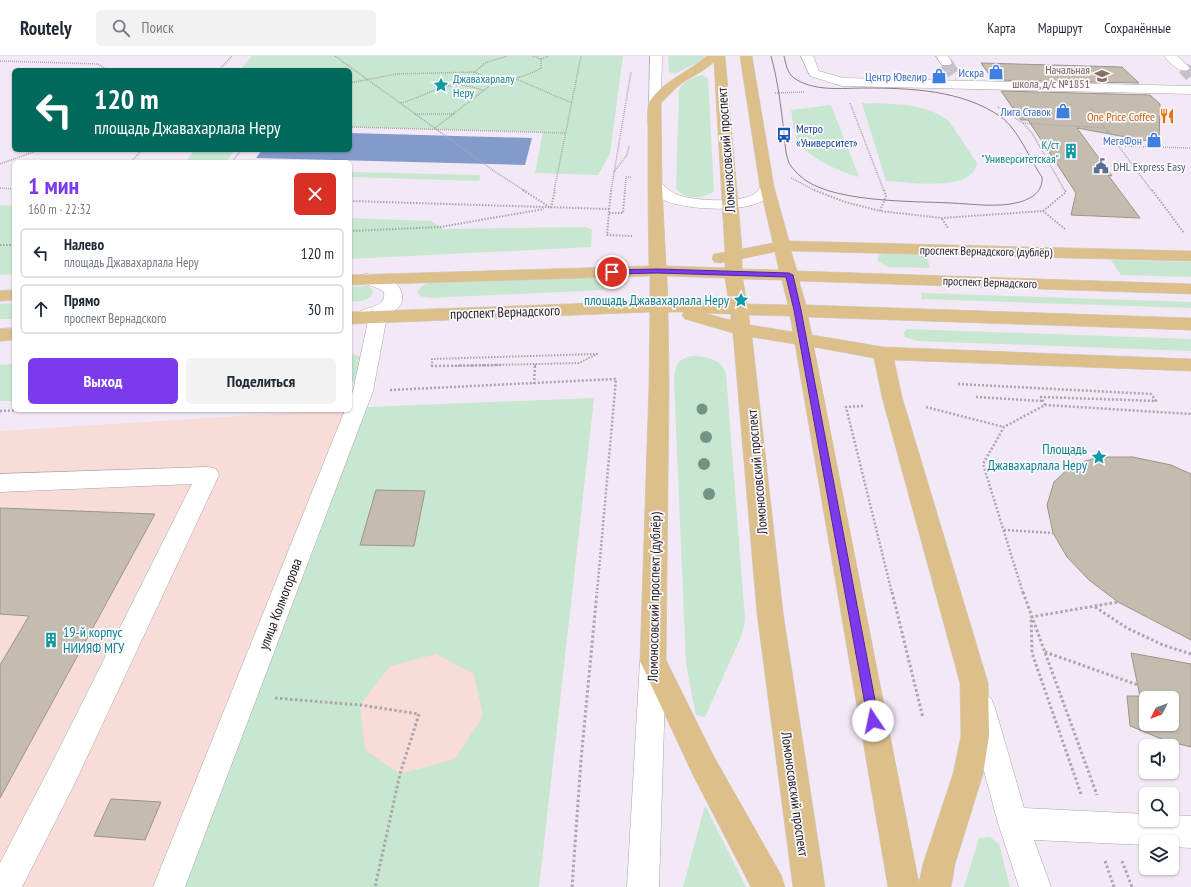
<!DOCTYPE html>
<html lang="ru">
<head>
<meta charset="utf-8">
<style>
  :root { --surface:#fff; --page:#f2f2f3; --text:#1f2937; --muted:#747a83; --line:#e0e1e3; --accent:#7c3aed }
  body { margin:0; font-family:"PT Sans Narrow",sans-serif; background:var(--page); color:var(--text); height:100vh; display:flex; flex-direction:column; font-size:15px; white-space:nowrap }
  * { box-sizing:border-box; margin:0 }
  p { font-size:13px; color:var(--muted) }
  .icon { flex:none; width:22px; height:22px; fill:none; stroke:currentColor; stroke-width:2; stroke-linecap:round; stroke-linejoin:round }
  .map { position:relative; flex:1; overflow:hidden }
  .side { position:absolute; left:12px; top:104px; width:340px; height:252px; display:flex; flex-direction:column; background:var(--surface); border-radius:6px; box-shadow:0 1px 3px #0004 }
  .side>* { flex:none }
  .hud { position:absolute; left:12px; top:12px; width:340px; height:84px; border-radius:6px; box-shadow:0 1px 3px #0004; background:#00695c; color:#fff; overflow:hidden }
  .needle { width:26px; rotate:228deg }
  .tools { position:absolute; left:1139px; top:635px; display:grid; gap:8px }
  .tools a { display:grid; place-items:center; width:40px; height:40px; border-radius:6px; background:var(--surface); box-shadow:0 1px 3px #0004; font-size:20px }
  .pin { position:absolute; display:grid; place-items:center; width:34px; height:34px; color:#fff; margin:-17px; border:2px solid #fff; border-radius:50%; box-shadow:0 1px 4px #0007 }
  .me { position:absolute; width:44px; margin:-22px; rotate:349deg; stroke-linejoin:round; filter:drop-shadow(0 0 3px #0008) }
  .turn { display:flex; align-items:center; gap:14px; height:84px; padding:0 16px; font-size:18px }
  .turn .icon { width:52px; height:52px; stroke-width:2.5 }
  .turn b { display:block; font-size:28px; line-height:34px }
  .round { display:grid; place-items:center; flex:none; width:42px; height:42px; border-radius:6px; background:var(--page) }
  .headline { display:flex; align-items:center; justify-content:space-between; height:68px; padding:0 16px }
  h1 { font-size:24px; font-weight:700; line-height:30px; color:var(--accent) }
  .cta { display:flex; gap:8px; margin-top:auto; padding:8px 16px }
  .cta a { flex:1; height:46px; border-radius:6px; background:var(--accent); color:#fff; font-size:16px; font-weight:700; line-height:46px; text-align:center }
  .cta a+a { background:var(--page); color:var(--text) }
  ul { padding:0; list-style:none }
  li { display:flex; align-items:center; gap:12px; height:50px; margin:0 8px 6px; padding:0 8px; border:2px solid var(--line); border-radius:6px }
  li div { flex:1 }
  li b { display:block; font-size:15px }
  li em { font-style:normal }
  header { display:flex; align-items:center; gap:24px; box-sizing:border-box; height:56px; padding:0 20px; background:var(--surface); border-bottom:1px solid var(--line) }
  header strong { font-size:19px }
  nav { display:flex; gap:22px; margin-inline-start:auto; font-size:14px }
  .search { width:280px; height:36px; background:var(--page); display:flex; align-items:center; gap:10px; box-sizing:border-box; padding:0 14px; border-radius:6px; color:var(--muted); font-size:15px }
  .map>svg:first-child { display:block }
</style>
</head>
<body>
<header>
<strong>Routely</strong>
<div class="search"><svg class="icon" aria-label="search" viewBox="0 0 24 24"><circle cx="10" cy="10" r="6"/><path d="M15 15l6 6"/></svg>Поиск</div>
<nav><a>Карта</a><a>Маршрут</a><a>Сохранённые</a></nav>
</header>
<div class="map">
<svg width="1191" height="831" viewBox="0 0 1191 831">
  <rect width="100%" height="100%" fill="#f3e9f6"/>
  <!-- education -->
  <path fill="#f7dcd8" d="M594,342L539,831H0V375L338,354Z"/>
  <!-- green -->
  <path fill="#c7e7d1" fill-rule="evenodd" d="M252,0H623L610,98L598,119L535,117L543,76L350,71V14H240Z
    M668,0H705L704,3L675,18L669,16Z
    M702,19L708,22L714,135C703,143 685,145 676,132L679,35C681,26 694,21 702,19Z
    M862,47C891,48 924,46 949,65L977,107C973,137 907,126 886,125Z
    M831,49L859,121C839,115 809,103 798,85C793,77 793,63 791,54Z
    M195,94H235L226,106H185Z
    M350,116L481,119L479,125L350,121Z
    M0,149L14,150V218L0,219Z
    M350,162L431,165L444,173L586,171L592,174L591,191L350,203Z
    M884,197L926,198L930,212L888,211L879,206L877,202L879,199Z
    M1111,204L1191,206V221L1121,219Z
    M604,220V234L429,242L420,240L417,236L421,230L432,226Z
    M368,230L373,234L371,241L362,245L350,246V231Z
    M921,237L1191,246V252L922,243Z
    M14,247V263H0V248Z
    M907,273L1191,283V295L917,285L905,281L904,276Z
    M350,298H354L361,301L359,317L353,326H350Z
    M692,300C706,300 721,303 726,317L745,563L744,570L741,581L705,661L696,659L686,608L674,325C675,309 676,304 692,300Z
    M14,308V345H0V309Z
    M594,342L539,831H184L367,351ZM436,598L474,618L483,660L455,703L400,718L365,694L360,649L390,610Z
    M705,749L746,831H683Z
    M990,781L999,788L1010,831H964L979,782Z"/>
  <!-- water -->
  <path fill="#839bca" d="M350,77L532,82L525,109L256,102L262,94H350Z"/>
  <!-- building -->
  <path fill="#c5bcb0" stroke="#9d9488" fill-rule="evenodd" d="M981,7L1122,11L1139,27L993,24Z
    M1001,35L1150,39L1160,48L1159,87L1077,72L1112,120L1108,119L1140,162L1071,159L1076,137L1028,64H1021Z
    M1099,401H1133L1171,409L1191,418V584L1118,546L1089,524L1067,501L1053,477L1047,449L1054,426L1072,409Z
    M376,434L425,435L414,490L360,489Z
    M0,452L155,458L0,742V609L29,560L0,558Z
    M1131,597L1191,608V691L1164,684L1130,670L1127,640H1140ZM1146,642H1172V668H1146Z
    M111,743L161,746L145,784L94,780Z"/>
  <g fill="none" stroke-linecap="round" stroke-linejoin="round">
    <!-- minor-tunnel -->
    <path stroke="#c8c0cb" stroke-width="13" stroke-dasharray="13 6" stroke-linecap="butt" d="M946,7L957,23
      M1184,12L1191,20"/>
    <!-- minor casing -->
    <g stroke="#aca3af" stroke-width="1">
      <path id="minor" d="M650,0H662L661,47L659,50H651L649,47Z
        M801,0H813L819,15L843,22L1191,30V38L842,30L810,20Z
        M936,0H948L952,7L950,9H942Z
        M1164,0H1177L1190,12L1188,14C1179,17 1170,7 1164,0Z
        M655,125C664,127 669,136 678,139C694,145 744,148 757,136C759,134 760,130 762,128L767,127L772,128L774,131C773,134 771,139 768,141C751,158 687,154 666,145C659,142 652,135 648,129L650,126Z
        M367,218C376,220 386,221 394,226C401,231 406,243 399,251C396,254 390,256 386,259L387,260L373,335L185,831H153L345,354H350V342L353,335L368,265L361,267L355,265L352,261C360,249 387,255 384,236C377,229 364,231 358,223L361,219Z
        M208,411L216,413L219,419L73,731L22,831H0V807L51,709L192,428L0,436V418Z
        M653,593L662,596L666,605L659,831H627L640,605L644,596Z
        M981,639L991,642L995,652L1024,752L1146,758V764H1172V759L1191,760V792L1172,791V786H1146V789L1034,784L1051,831H1019L998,767L967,652L971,642Z"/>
    </g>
    <!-- major casing -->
    <g stroke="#cdcdce" stroke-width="1">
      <path id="major" d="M707,0H725L742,193L773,187L760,131L740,0H752L774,131L789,185L1191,195V205L791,195L797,215L1191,228V238L799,225L806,249L1191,262V274L808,261L812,279L883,291L1191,303V315L894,304L902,341L988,627L989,680L983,718L955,808L951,831H888L795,288L752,281L783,557L825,831H793L757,557L733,277L685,263L682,259L684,256H668L669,330L666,604L713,699L781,819L785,831H751L693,719L640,605L649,330L650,256L350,268V256L650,245V220L350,229V219L649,210C648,165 648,120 648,75C648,67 646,52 650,45C664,24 689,16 707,0ZM714,6L725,196L714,198L712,202L714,206L720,207L725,206V212L666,210L662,129L661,47C668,40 674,33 682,27C693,20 704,15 714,6ZM775,196L779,214L742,213V203ZM667,220L725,222L729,247L668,245ZM743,223L782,224L788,249L747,248ZM704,257L731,258V264ZM749,259L790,260L793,276L750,269ZM814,291L874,302L882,341L960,627L961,680L953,718L923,808L919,827Z
        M14,234V244L0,245V235Z
        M14,272V284L0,285V273Z"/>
    </g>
    <!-- path-far3 -->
    <path stroke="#aca4ae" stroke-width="1.5" stroke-dasharray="1 1" stroke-linecap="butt" d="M335,0L494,115L525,135
      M507,0L485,7L475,16C497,29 519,24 541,12V3
      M532,0L541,3L549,0
      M0,5L98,8L108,14
      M219,14L232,0
      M516,23L572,47
      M350,27L396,18L475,16
      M775,37L804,36
      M401,47C419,42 437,31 455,29C463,28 475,32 483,34
      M850,47L884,135
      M998,51L1023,67L1032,77L1065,135
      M1091,53L1152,135
      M415,58H454
      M1023,67L1105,72
      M350,71L565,77
      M435,72L496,25
      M1119,90L1191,92
      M131,106L142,94
      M232,106L241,94
      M0,108L39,94
      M614,116L627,99L629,90
      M791,122L816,135
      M0,132L14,133
      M554,135L581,0
      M611,135L631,16
      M625,135L626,121H631"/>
    <!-- path-far2 -->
    <path stroke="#aca4ae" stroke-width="2" stroke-dasharray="1.5 1.5" stroke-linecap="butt" d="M523,134L551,152
      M611,134L607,179L632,180
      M814,134L845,146L880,155
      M884,134L886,140L880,155L942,162L1043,155L1065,173
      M1152,134L1184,177
      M350,145L609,153
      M551,152L555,134
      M1043,155L1066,136L1065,134
      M609,157H623L625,134
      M942,163L948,172
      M350,175L440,171L544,153
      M0,189H14
      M432,310V303L597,298L579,307L453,310
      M535,310V308"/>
    <!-- path-far1 -->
    <path stroke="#aca4ae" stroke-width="2.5" stroke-dasharray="2 2" stroke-linecap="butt" d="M432,309V310L502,309
      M534,328L535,309
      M958,328L1151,338L1156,345L1041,341L1045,349
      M390,334L616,323L597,537
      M976,341L1042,345
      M863,350L846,351L892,537
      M926,351L1004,371
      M0,355L23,354
      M1004,474L1053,477
      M1023,537L983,408L1004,371L1045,349L1191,358"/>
    <!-- path -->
    <path stroke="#aca4ae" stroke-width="3" stroke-dasharray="2.5 2.5" stroke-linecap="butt" d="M892,536L923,662
      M1023,536L1097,739
      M1095,551L1127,572L1163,589L1191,598
      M1045,596L1138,629
      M275,642L360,649L419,658L400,718L375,831
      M1081,738L1032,597L1031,561L1118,546
      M1105,805L1114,831
      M1122,805L1132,831
      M572,831L581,704L597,536"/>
    <!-- minor -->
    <use href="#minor" fill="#fff" fill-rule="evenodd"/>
    <!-- major -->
    <use href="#major" fill="#dcbf8b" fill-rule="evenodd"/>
    <!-- tram -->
    <path stroke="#867f88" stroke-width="1" d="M771,0C778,25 781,51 784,77C785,86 785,96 788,104C789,109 795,115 799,119C827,147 912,145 951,147C974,148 998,152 1020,146C1033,142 1043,135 1042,121C1030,104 1018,73 1001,61C963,34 910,32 865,32C842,32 814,36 794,22C787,17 786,8 784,0"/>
  </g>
  <!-- trees -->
  <g fill="#749387">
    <circle cx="702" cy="353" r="5.5"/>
    <circle cx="706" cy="381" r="6"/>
    <circle cx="704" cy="408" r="6"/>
    <circle cx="709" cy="438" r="6"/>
  </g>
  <!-- route -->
  <path fill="#7c3aed" stroke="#51269a" d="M658,213L789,217L793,219L801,254L879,665L878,669L873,671L869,669L868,665L794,254L786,221L658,217L612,218L609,216L612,214Z"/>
  <!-- icons -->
  <defs>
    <g id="shop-bare" transform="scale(1.2)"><path d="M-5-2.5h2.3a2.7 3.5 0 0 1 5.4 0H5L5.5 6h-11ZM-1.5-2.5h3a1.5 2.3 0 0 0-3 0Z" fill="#3f7fe0" stroke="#fcf9fe" stroke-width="2.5" paint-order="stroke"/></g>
    <g id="school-bare" transform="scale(1.2)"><path d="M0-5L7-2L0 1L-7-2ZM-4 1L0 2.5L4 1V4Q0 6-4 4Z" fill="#8d6e63" stroke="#fcf9fe" stroke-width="2.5" paint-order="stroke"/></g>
    <g id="sight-bare" transform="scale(1.2)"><path d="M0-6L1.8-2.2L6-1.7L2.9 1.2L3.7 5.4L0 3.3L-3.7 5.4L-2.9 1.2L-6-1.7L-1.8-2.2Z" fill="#0f9aa8" stroke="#fcf9fe" stroke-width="2.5" paint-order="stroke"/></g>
    <g id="restaurant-bare" transform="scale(1.2)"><path d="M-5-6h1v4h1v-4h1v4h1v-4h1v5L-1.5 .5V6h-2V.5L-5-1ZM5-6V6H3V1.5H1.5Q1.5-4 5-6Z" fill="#e8710a" stroke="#fcf9fe" stroke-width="2.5" paint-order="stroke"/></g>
    <g id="bus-bare" transform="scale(1.2)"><path d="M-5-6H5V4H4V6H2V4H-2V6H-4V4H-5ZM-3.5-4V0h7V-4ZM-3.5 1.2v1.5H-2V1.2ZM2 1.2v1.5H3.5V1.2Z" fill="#1a4fb4" stroke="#fcf9fe" stroke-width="2.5" paint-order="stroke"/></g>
    <g id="building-bare" transform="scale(1.2)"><path d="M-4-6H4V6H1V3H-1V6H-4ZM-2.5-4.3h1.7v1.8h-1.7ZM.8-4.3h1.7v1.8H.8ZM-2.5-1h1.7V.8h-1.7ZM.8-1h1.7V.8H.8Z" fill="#0f9aa8" stroke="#fcf9fe" stroke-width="2.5" paint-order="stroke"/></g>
    <g id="civic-bare" transform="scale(1.2)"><path d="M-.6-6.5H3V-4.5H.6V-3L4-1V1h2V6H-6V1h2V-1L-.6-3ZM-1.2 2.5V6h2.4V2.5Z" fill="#5c6f8a" stroke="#fcf9fe" stroke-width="2.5" paint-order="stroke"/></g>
  </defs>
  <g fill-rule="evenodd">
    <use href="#shop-bare" x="996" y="16"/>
    <use href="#shop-bare" x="939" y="20"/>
    <use href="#school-bare" x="1102" y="20"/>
    <use href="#sight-bare" x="441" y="29"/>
    <use href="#shop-bare" x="1063" y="55"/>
    <use href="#restaurant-bare" x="1167" y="60"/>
    <use href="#bus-bare" x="784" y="79"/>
    <use href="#shop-bare" x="1154" y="84"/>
    <use href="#building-bare" x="1071" y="95"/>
    <use href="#civic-bare" x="1101" y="110"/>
    <use href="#sight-bare" x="741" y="244"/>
    <use href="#sight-bare" x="1099" y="401"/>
    <use href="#building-bare" x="51" y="584"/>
  </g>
  <g text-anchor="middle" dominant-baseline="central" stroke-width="3.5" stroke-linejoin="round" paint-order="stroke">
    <!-- far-education labels -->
    <g font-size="12" fill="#785e54" stroke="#fcf9fe" text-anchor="end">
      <text x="1090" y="13">Начальная<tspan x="1090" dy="14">школа, д/с №1851</tspan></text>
    </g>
    <!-- far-shop labels -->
    <g font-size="12" fill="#366cbe" stroke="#fcf9fe" text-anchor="end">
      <text x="984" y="16">Искра</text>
      <text x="927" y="20">Центр Ювелир</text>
      <text x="1051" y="55">Лига Ставок</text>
      <text x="1142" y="84">МегаФон</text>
    </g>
    <!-- far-culture labels -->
    <g font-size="12" fill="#0d838f" stroke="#fcf9fe" text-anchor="start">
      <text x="453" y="22">Джавахарлалу<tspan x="453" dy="14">Неру</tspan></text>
      <text x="1059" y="88" text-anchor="end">К/ст<tspan x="1059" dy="14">"Университетская"</tspan></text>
    </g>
    <!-- far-food labels -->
    <g font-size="12" fill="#c56008" stroke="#fcf9fe" text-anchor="end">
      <text x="1155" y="60">One Price Coffee</text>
    </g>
    <!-- far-transit labels -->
    <g font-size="12" fill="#164399" stroke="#fcf9fe" text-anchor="start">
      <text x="796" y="72">Метро<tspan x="796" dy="14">«Университет»</tspan></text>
    </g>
    <!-- far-service labels -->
    <g font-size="12" fill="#4e5e75" stroke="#fcf9fe" text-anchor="start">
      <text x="1113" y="110">DHL Express Easy</text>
    </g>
    <!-- far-street labels -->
    <g font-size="12" fill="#1d1a1e" stroke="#fcf9fe">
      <text transform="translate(986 195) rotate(1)">проспект Вернадского (дублёр)</text>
      <text transform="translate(990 226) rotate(2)">проспект Вернадского</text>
    </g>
    <!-- street labels -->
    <g font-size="14" fill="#1d1a1e" stroke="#fcf9fe">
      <text transform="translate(726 94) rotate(-94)">Ломоносовский проспект</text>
      <text transform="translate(505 256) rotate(-2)">проспект Вернадского</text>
      <text transform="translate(757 416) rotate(-95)">Ломоносовский проспект</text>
      <text transform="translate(654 541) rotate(-89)">Ломоносовский проспект (дублёр)</text>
      <text transform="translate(280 548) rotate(-69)">улица Колмогорова</text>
      <text transform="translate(795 738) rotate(82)">Ломоносовский проспект</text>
    </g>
    <!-- culture labels -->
    <g font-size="14" fill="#0d838f" stroke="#fcf9fe" text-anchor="end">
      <text x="729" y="244">площадь Джавахарлала Неру</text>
      <text x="1087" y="393">Площадь<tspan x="1087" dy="16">Джавахарлала Неру</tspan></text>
      <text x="63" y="576" text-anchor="start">19-й корпус<tspan x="63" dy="16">НИИЯФ МГУ</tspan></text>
    </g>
  </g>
</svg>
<div class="tools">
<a><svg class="needle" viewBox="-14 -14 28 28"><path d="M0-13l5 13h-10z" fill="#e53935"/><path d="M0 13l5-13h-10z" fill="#747a83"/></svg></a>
<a><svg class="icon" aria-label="sound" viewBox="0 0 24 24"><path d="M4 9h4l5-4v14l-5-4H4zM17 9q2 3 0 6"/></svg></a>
<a><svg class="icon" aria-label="search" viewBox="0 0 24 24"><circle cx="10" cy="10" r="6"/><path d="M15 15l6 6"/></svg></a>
<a><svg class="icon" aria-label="layers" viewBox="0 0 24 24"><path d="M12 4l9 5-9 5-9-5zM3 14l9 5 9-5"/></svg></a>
</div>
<div class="pin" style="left:612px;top:216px;background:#d93025"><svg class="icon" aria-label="arrive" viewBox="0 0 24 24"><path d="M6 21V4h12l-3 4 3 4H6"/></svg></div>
<svg class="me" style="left:873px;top:665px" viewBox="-20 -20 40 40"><circle r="19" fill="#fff"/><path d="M0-13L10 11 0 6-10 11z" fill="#7c3aed"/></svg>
<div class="hud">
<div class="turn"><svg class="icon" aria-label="left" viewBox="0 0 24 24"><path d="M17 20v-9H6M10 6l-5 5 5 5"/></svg><div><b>120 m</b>площадь Джавахарлала Неру</div></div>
</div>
<section class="side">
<div class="headline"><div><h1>1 мин</h1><p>160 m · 22:32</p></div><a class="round" style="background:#d93025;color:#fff"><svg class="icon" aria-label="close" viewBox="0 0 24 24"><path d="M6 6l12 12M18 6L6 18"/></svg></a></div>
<ul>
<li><svg class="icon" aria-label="left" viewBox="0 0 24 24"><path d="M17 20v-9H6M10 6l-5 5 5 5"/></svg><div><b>Налево</b><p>площадь Джавахарлала Неру</p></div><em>120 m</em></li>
<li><svg class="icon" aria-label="ahead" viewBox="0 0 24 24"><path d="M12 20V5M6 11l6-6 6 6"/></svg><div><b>Прямо</b><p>проспект Вернадского</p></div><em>30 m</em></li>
</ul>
<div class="cta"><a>Выход</a><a>Поделиться</a></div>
</section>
</div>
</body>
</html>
